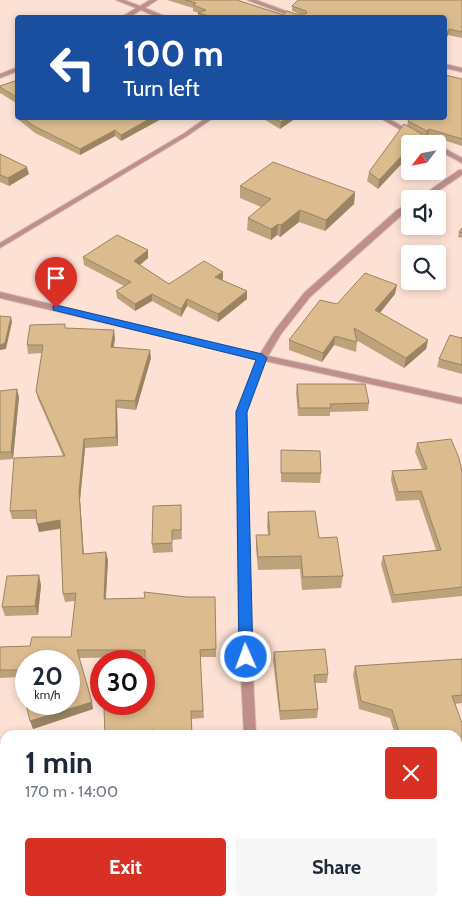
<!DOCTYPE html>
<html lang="en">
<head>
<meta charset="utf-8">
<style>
  :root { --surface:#fff; --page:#f6f6f7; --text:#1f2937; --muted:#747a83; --accent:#d93025 }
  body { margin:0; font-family:Cabin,sans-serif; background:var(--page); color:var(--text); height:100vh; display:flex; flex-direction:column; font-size:19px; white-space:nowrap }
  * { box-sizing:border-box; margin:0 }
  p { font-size:16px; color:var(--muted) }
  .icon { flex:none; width:28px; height:28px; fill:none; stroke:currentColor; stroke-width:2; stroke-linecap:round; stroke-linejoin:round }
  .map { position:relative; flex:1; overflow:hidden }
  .sheet { position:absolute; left:0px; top:730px; width:462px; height:176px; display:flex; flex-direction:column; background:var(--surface); border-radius:15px 15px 0 0; box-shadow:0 2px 8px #0003 }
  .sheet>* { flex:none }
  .top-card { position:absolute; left:15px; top:15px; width:432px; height:105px; border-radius:5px; box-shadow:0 2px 8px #0003; background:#1a4fa0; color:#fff; overflow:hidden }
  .needle { width:32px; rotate:238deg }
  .buttons { position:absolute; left:401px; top:135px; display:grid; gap:10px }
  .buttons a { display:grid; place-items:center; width:45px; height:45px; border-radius:5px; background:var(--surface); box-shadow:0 2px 8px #0003; font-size:25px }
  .speed { position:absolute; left:15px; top:650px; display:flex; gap:10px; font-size:25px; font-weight:700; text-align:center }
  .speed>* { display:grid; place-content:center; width:65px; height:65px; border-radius:50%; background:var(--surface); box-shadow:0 2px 8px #0003; line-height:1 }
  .speed small { font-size:12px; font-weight:400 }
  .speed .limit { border:8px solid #d22; background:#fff; color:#111 }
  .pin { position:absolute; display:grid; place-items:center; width:42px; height:42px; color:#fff; margin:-51px -21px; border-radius:50% 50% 50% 0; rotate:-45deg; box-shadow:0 0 5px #0007 }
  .pin .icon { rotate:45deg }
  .me { position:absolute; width:55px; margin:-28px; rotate:358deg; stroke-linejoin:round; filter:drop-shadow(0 0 4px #0008) }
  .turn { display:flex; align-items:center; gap:18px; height:105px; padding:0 25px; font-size:22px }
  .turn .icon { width:65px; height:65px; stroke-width:2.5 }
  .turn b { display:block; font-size:35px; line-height:42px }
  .round { display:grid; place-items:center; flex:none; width:52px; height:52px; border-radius:5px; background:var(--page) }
  .summary { display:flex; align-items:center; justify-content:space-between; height:85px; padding:0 25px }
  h1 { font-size:30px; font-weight:700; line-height:38px }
  .primary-button { display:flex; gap:10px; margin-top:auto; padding:10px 25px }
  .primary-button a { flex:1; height:58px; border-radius:5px; background:var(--accent); color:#fff; font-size:20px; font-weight:700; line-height:58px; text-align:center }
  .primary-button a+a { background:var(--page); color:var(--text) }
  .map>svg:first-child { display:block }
</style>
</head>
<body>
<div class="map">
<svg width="462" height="906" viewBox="0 0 462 906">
  <rect width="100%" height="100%" fill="#fde1d5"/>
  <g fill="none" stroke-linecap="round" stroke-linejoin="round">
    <!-- street casing -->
    <g stroke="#d8bfb5" stroke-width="2">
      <path id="street" d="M116,0H124L140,6L150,0H157L145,8L169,18H159L141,10L128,18H120L136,8Z
        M247,0H256L305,18H295Z
        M445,64L462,68V72L445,68Z
        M18,67V71L0,78V74Z
        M206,118H213L187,136L0,248V243L183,134Z
        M380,118H387L434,144H425Z
        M438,145L462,158V163L438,150Z
        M459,170H462V175L426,199H417Z
        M407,204H410V209L403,214L310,297L281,334L268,356L462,398V404L265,361L246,412L251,637L256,735H244L239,637L236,412L257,359L0,298V292L260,354L275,330L304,293L397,210Z
        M250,901H264L265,906H251Z"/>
    </g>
    <!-- street -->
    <use href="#street" fill="#be8f8b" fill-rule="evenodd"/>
  </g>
  <!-- wall -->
  <path fill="#bda27b" d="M167,0H237L283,15L300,14L292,11V6L462,0V38L448,35L445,41V18H198V13H199L193,11V8Z
    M462,79V146L428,135L426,137L422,135L420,143L410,144L378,189L367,181L369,172L407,126L408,121Z
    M18,80V104L0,93V86Z
    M19,118H163L121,141L115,136L80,155L35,133L19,120Z
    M180,118H192L186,120Z
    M262,118H296L280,129Z
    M0,154L29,174L9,186L0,182Z
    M240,186L355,192L354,204L325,231L299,222L280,237L277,235L271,240L247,230L248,218L261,207L240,198Z
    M462,228V238L458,237L459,232Z
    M148,250V258L140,265L169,284L223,272V279L222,280L247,291V299L218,322L187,306L181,317L152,301L135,311L117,298L116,291L124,286L84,265L83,257Z
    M395,294L380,313L428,340L426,349L404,368L356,340L357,342L356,352L334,345L322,362L289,350V340L337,304Z
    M66,328L115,338L114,347L151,358L136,410L117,408L118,446L85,448L80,500L84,554L108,560L106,599L215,597L216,657H200L204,718L191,719L192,735H105L145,705V657L79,658L93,709L33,729L20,677L0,678V647L30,646L71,637L75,601L65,602L63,594L60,529L39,532L37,519H12L10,511L63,456L38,399L36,391L42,353L28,354L27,345Z
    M462,337V374L437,367L439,359Z
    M297,384L369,403L368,411L330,412V416H298L296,392Z
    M0,391L19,397L13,459L0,460Z
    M417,443L462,472V596L392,603L381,564L383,556L436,550L419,500L396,501L391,480L392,471L422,469L415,452Z
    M281,450L321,473L320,483L281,482Z
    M181,505L182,539L172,540L173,552L153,553L152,544Z
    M268,512L319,538L343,576L341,588L302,590L300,569L258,570L256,548V535H268L267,526Z
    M41,585L38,615L5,616L2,607Z
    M274,652L328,674L327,683H315L318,709L317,718L280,720L273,661Z
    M462,659V703L455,704L462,723V858H458V735H395L390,718L359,709L353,675L355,666Z
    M0,743H5V779L0,780Z"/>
  <!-- shaded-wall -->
  <path fill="#9a8464" d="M449,29L448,35L445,41V37Z
    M151,118H163L121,141V135Z
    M186,118H192L186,120Z
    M287,118H296L280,129L281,122Z
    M429,129L428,135L426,137L427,131Z
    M115,130V136L80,155V149Z
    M422,134L420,144H413Z
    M410,147V155L378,189L379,180Z
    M27,167L29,174L9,186L8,178Z
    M355,192L354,204L325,231L326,220Z
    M300,210L299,222L280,237L281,225Z
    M278,224L277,235L271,240V229Z
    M148,250V258L135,269L134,261Z
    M223,272V279L215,284V277Z
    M397,285L395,294L374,320L375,310Z
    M247,291V299L218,322V314Z
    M152,294V301L135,311V304Z
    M187,299V306L181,317V309Z
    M11,317L12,322L6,349L0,350V345Z
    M114,330L115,338L112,355L111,347Z
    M335,336L334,345L322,362L323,353Z
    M428,340L426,349L404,368L406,358Z
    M150,350L151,358L136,410L135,401Z
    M17,389L19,397L13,459L11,452Z
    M116,400L117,408L118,446L116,437Z
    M84,439L85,448L80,500L84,562L83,554L79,492Z
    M60,520L61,528L39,532L37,524Z
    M106,552L108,560L105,607L104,599Z
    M39,575L41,585L38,615L35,606Z
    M92,702L93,709L33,729L30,721Z
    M96,901H99L98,906H96Z"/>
  <!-- building -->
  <path fill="#dcbc8f" stroke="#9a8464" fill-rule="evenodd" d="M185,0H237L283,15L287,11L295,14H305L307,13L306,11L292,6L298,0H462V32L449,29L445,37V18H217L198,13L206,10L193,5L196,3Z
    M445,75L462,79V139L429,129L427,131L408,121L410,118H445Z
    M18,80V98L0,87V86Z
    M23,118H151L121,135L115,130L80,149L34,126Z
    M273,118H287L281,122Z
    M404,124L422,134L413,144H410V147L379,180L369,172Z
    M0,154L27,167L8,178L0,175Z
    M273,162L355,192L326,220L300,210L281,225L278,224L271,229L248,218L271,199L240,186Z
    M462,228V233L459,232Z
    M117,235L148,250L134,261L169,284L204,261L223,272L215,277L247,291L218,314L187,299L181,309L152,294L135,304L116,291L131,282L83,257Z
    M365,273L397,285L375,310L428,340L406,358L354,328L357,342L335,336L323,353L289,340L320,300L337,304Z
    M0,316L11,317L5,343L0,345Z
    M65,324V328L114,330L111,347L150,350L135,401L116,400V437L84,439L79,492L83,554L106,552L104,599L145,598L144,592L187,597H215L216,649L200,650L203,711H191L192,735H153L154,730L105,735L104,709L145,705V650H77L92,702L30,721L18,670H0V647L30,646L32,637H71L76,593L63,594L60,520L37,524L36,510L10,511L14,458L65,456L36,391L43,345H27L30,325ZM26,661H69V704H26Z
    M450,335L461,338L462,337V365L439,359Z
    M297,384H365L369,403L330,404L331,408H299Z
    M17,389L11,452H0V391Z
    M451,439L459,458L462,472V587L394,595L383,556L441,550L421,491L398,492L392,471L427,469L417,443Z
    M281,450L320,451L321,473H281Z
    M181,505V530H172V543L152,544L153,506Z
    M315,511L319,538L337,537L343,576L303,577L301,556L258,557L256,535H270L268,512Z
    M39,575L35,606L2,607L7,576Z
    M325,649L328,674L314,675L318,709L280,711L274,652Z
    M462,659V695L452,696L462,723V851H458V735H400L392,710L361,701L355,666Z
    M0,743H5V771H0Z
    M52,901H96V906H52Z"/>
  <!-- route -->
  <path fill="#1a73e8" stroke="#114b97" d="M56,305L262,354L267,358L247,412L253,657L251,661L246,663L241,661L239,657L236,412L256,360L53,310V306Z"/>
</svg>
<div class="buttons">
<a><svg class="needle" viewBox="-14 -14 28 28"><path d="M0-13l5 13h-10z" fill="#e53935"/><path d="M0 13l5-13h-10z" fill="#747a83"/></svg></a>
<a><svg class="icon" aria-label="sound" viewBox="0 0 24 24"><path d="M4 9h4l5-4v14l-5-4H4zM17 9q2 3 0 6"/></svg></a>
<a><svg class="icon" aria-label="search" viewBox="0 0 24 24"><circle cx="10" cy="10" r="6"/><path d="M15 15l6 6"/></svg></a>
</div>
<div class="speed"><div>20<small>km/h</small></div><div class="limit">30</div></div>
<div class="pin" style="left:56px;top:308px;background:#d93025"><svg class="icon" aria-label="arrive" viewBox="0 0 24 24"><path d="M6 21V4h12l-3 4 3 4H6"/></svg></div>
<svg class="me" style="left:246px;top:657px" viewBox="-20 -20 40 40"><circle r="17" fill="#1a73e8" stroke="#fff" stroke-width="3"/><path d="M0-11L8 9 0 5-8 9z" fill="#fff"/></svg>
<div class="top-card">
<div class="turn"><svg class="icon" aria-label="left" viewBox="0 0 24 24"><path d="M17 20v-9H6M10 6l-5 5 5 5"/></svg><div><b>100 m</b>Turn left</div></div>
</div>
<section class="sheet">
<div class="summary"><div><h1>1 min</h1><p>170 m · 14:00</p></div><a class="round" style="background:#d93025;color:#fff"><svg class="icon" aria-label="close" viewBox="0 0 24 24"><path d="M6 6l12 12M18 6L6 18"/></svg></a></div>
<div class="primary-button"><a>Exit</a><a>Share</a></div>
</section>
</div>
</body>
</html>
